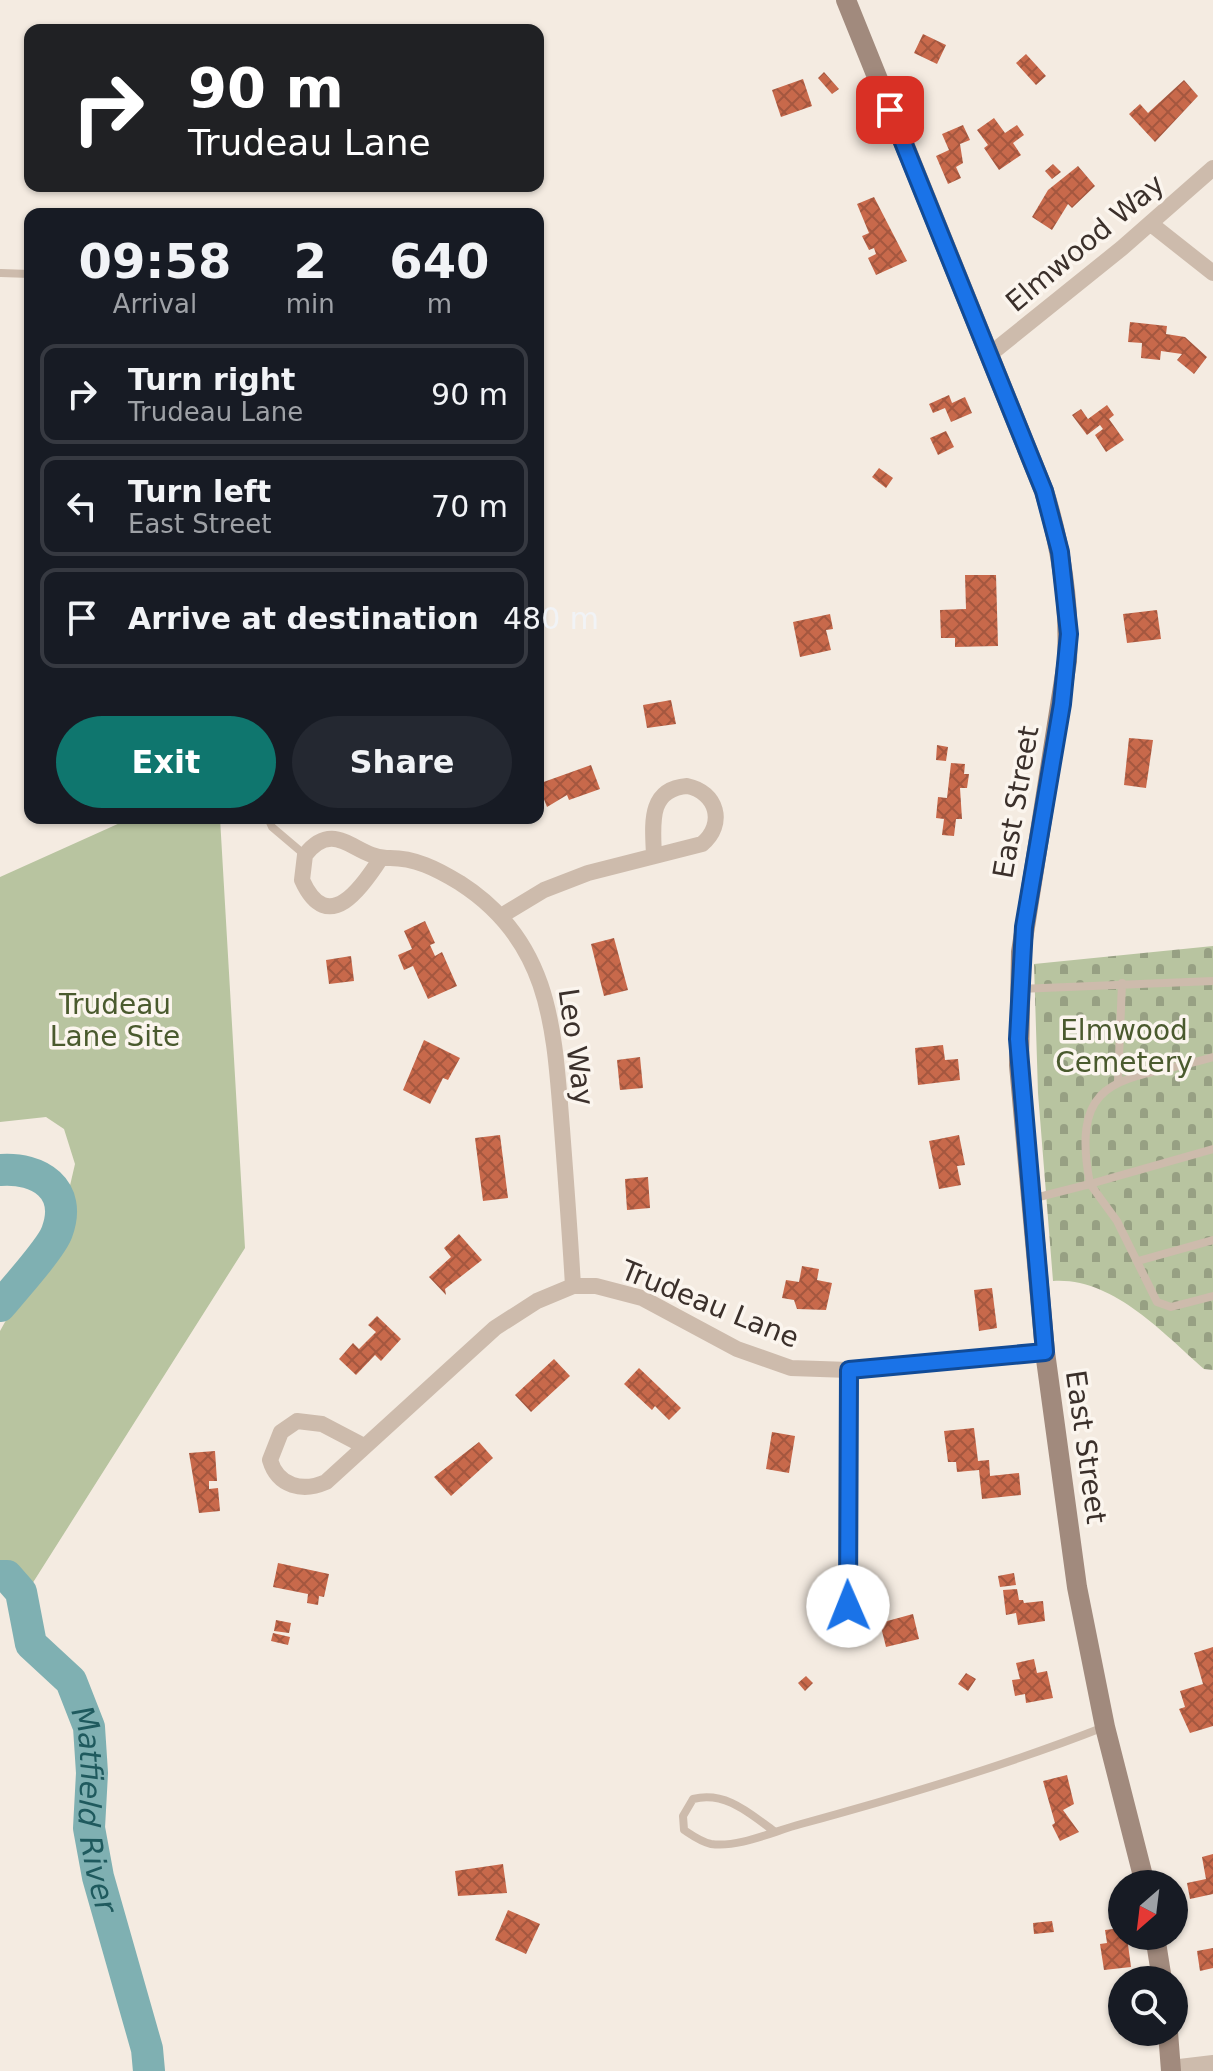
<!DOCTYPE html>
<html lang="en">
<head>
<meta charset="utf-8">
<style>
  :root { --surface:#171b24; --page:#242831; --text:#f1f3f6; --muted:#9ea1a6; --line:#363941; --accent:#0f766e }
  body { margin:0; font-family:"DejaVu Sans",sans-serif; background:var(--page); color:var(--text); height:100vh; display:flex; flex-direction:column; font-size:30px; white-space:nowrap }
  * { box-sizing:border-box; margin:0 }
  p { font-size:26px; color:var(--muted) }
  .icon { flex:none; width:44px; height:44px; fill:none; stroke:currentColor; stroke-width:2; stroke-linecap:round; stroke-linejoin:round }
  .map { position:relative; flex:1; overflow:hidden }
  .panel { position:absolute; left:24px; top:208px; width:520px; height:616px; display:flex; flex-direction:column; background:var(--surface); border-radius:16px; box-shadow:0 2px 6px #0004 }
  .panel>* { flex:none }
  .hud { position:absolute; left:24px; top:24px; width:520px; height:168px; border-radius:16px; box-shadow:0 2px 6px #0004; background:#202124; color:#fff; overflow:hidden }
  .needle { width:52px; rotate:208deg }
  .controls { position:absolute; left:1108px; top:1870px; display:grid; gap:16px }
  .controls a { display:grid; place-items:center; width:80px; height:80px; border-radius:50%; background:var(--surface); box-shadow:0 2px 6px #0004; font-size:40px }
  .pin { position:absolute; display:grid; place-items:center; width:68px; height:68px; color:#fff; margin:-34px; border-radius:16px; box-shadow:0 4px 12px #0006 }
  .me { position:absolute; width:88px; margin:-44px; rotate:359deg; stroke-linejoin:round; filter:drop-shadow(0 0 6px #0008) }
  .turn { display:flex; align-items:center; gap:28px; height:168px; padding:0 32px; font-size:36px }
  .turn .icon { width:104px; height:104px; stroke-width:2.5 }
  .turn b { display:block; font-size:56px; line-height:68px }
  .eta { display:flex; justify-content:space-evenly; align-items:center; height:136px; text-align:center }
  .eta b { font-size:48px; font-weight:700; line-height:56px }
  .cta { display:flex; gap:16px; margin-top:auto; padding:16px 32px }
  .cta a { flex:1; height:92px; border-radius:48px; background:var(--accent); color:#fff; font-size:32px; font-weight:700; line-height:92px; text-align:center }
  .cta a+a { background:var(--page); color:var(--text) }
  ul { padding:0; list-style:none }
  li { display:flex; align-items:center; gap:24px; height:100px; margin:0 16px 12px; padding:0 16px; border:4px solid var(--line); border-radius:16px }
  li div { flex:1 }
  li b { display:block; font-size:30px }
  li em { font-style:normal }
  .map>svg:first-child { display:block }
</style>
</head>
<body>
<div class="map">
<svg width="1213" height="2071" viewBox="0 0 1213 2071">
  <defs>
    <pattern id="cemetery-stones" width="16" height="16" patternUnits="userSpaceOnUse" patternTransform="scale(2)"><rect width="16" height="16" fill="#b8c4a0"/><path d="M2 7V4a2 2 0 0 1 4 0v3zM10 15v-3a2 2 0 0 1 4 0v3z" fill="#97a083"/></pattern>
    <pattern id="building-cross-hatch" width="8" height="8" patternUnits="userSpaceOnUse" patternTransform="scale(2)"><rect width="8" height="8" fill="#c8694b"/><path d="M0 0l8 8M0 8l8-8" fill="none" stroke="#a4573f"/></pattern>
  </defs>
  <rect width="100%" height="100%" fill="#f4ebe1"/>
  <!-- cemetery -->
  <path fill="url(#cemetery-stones)" d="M1213,946V1370L1204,1369C1162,1332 1112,1277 1053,1281L1038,1093L1034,964Z"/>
  <!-- park -->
  <path fill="#b8c4a0" d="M131,818H220L245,1248L20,1603L0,1587V1331L62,1220L75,1164L64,1129L46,1117L0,1122V877Z"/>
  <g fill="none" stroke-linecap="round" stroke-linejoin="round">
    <!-- river -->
    <g stroke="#7fb0b2" stroke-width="32">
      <path d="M0,1170C39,1167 73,1189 57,1232C52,1247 12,1292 0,1306"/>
      <path id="s1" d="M0,1576H7L21,1592L31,1644L71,1681L89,1727L92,1773L89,1828L98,1877L147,2049L149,2071"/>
    </g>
  </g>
  <!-- building -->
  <path fill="url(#building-cross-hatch)" d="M923,34L946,45L937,64L914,53Z
    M1026,54L1046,76L1036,85L1016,63Z
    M824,72L839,89L832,94L818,78Z
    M803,79L812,106L781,117L772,90Z
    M1184,80L1198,96L1155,142L1129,114L1140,104L1148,113Z
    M994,118L1005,133L1017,125L1024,135L1013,143L1021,155L999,170L984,148L988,145L977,130Z
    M963,125L970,140L960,144L963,163L956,167L961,178L948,184L936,156L949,150L942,134Z
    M1053,164L1061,172L1052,179L1045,171Z
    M1078,166L1095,186L1072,208L1068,204L1052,230L1032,217L1048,190Z
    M874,197L907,261L876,275L868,258L876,254L874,248L869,250L862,236L869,233L857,204Z
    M1130,322L1167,326L1166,334L1185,337L1207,357L1194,374L1177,360L1182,354L1161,351L1160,360L1141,358L1142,343L1128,342Z
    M949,395L952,403L965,397L972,413L951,422L945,408L933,413L929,404Z
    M1107,405L1114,415L1109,419L1124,440L1106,452L1095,435L1103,429L1100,425L1087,435L1072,415L1081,409L1088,419Z
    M946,431L954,447L938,455L930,438Z
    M879,468L893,478L886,488L872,477Z
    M965,575H996L998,646L955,647V638H941L940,610L966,609Z
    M1157,610L1161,639L1127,643L1123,614Z
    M830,614L833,629L826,630L831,650L800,657L793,622Z
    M671,700L676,724L647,728L643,705Z
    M1129,738L1153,740L1146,788L1124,785Z
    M937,745L948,747L946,761L936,760Z
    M951,763L965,764L964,774H969L967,788H960L962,819H956L954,836L942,835L944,819L936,818L938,797L947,798Z
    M591,765L600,789L569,800L567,795L547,807L538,784Z
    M425,921L435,943L430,945L435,956L442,952L457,986L428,999L413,966L404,970L398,955L412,949L404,931Z
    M614,938L628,990L604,996L591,944Z
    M351,956L354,981L329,984L326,960Z
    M424,1040L460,1058L448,1080L443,1078L430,1104L403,1090Z
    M943,1045L945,1060L958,1059L960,1080L918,1085L915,1048Z
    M640,1057L643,1088L620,1090L617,1060Z
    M500,1135L508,1198L483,1201L475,1138Z
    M959,1135L965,1165L957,1166L961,1185L939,1189L929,1141Z
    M648,1177L650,1208L627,1210L625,1179Z
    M459,1234L482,1260L445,1289L446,1295L429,1277L451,1257L444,1248Z
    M802,1266L819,1269L817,1280L832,1283L826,1310L797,1309L794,1300L782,1298L786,1280L799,1282Z
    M992,1288L997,1328L979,1331L974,1290Z
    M377,1316L401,1339L381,1361L375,1355L356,1375L339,1359L353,1343L359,1349L376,1332L368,1325Z
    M554,1359L570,1376L531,1412L515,1395Z
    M639,1368L681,1408L669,1420L655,1406L652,1410L624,1384Z
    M974,1428L978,1461L989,1460L990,1476L1019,1473L1021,1495L982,1499L979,1470L957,1472L956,1462H948L944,1431Z
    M772,1432L795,1436L789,1473L766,1469Z
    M479,1442L493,1458L451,1496L434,1477Z
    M215,1451L217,1481H209V1489L218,1488L220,1511L199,1513L189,1453Z
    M278,1563L329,1574L324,1597L319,1596L318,1605L307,1603L308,1594L273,1587Z
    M1014,1573L1016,1585L1000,1587L998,1576Z
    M1017,1589L1019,1600H1023L1024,1603L1043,1601L1045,1621L1018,1625L1016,1613L1006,1615L1003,1590Z
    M913,1614L919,1639L886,1647L880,1623Z
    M276,1620L291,1623L289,1633L274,1631Z
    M273,1633L290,1637L288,1645L271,1641Z
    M1213,1647V1726L1190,1733L1179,1709L1185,1707L1180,1691L1203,1684L1194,1653Z
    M1034,1659L1037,1673L1047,1671L1053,1698L1026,1703L1025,1694L1015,1696L1012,1680L1020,1679L1016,1663Z
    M966,1673L976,1679L968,1691L958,1684Z
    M806,1676L813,1683L805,1691L798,1683Z
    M1067,1775L1074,1804L1063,1810L1079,1832L1060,1841L1052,1825L1055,1823L1043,1781Z
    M1213,1854V1894L1190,1899L1187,1883L1206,1879L1202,1857Z
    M503,1864L507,1893L458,1896L455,1871Z
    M508,1910L540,1924L526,1954L495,1940Z
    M1052,1921L1054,1932L1034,1934L1033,1923Z
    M1121,1928L1123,1938L1127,1937L1131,1967L1104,1970L1100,1944L1107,1943L1105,1930Z
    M1213,1948V1968L1200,1971L1197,1951Z"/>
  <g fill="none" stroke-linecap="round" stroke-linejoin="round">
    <!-- lane -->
    <path stroke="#cdbbac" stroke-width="8" d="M1,273L30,274
      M268,818L272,827L305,855
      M1019,989L1213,981
      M1118,1081L1122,983
      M1213,1149L1090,1184L1117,1221L1157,1302L1171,1307L1213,1296
      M1031,1199L1090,1184C1068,1069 1129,1082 1213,1057
      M1138,1261L1213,1240
      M774,1831C749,1813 726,1791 693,1799L683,1816L684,1830C693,1836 701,1842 711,1844C739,1848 774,1831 801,1824C904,1796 1005,1766 1104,1727"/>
    <!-- street -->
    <path stroke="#cdbbac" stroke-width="16" d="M1151,224L1213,273
      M989,355L1122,248L1213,168
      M381,858C363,886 328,938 302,880L305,855C335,817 356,858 387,858C414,857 437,869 460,883C552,942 554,1030 562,1129C566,1181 570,1234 573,1286
      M501,916L544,890L588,873L702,844C726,824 717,792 687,786C647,789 653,826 654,856
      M364,1446L322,1424L297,1421L281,1432L270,1460C278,1487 303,1492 326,1482L495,1328L537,1301L573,1286H596L642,1298L737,1349L791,1368L849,1370L1045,1352
      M848,1606L849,1370
      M1171,2068L1213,2063"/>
    <!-- secondary -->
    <path stroke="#a18a7d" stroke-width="20" d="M846,0L1044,491C1061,546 1070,603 1067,661L1021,952L1019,1065L1045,1352L1077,1587L1105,1727L1145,1884
      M1155,1936L1162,1980
      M1168,2032L1171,2071"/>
  </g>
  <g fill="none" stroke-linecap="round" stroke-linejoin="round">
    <!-- route casing -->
    <g stroke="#114b97" stroke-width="20">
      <path id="route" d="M848,1606L849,1370L1045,1352L1018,1039L1024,927L1062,704L1069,634L1060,552L1044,491L890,110"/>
    </g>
    <!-- route -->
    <use href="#route" stroke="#1a73e8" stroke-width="14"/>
  </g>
  <g text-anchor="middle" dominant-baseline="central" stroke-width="7" stroke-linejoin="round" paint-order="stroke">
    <!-- street labels -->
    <g font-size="28" fill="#3b302b" stroke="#fbf5ee">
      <text transform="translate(1085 243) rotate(-40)">Elmwood Way</text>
      <text transform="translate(1016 802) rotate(-80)">East Street</text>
      <text transform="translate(576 1047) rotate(82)">Leo Way</text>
      <text transform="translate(710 1304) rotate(22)">Trudeau Lane</text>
      <text transform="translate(1086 1447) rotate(82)">East Street</text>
    </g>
    <!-- park labels -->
    <g font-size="28" fill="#4a5a2e" stroke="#fbf5ee">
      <text x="115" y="1004">Trudeau<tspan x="115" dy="32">Lane Site</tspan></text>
      <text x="1124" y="1030">Elmwood<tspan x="1124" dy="32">Cemetery</tspan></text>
    </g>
    <!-- water labels -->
    <g font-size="30" font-style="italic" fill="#1f5a5e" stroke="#fbf5ee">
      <text stroke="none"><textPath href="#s1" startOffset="268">Matfield River</textPath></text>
    </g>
  </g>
</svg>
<div class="controls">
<a><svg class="needle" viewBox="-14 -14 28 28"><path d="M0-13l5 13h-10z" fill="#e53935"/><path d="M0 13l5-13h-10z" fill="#9ea1a6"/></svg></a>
<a><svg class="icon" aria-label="search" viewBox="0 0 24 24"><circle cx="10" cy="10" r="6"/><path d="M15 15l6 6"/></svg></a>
</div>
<div class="pin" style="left:890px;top:110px;background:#d93025"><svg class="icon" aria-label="arrive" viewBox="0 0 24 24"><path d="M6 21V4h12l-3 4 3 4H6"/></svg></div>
<svg class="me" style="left:848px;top:1606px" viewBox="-20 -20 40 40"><circle r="19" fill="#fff"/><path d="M0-13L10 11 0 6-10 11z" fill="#1a73e8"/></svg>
<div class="hud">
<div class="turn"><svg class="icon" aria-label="right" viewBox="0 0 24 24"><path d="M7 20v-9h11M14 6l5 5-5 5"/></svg><div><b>90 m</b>Trudeau Lane</div></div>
</div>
<section class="panel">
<div class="eta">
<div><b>09:58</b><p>Arrival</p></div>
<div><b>2</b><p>min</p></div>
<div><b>640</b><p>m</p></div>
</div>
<ul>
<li><svg class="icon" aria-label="right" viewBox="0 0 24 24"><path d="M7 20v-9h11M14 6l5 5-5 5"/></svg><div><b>Turn right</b><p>Trudeau Lane</p></div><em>90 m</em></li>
<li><svg class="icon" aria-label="left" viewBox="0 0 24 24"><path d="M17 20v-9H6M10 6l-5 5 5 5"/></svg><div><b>Turn left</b><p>East Street</p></div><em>70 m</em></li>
<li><svg class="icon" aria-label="arrive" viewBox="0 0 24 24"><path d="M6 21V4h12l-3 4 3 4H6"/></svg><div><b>Arrive at destination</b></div><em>480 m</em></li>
</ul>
<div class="cta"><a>Exit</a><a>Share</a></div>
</section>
</div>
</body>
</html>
